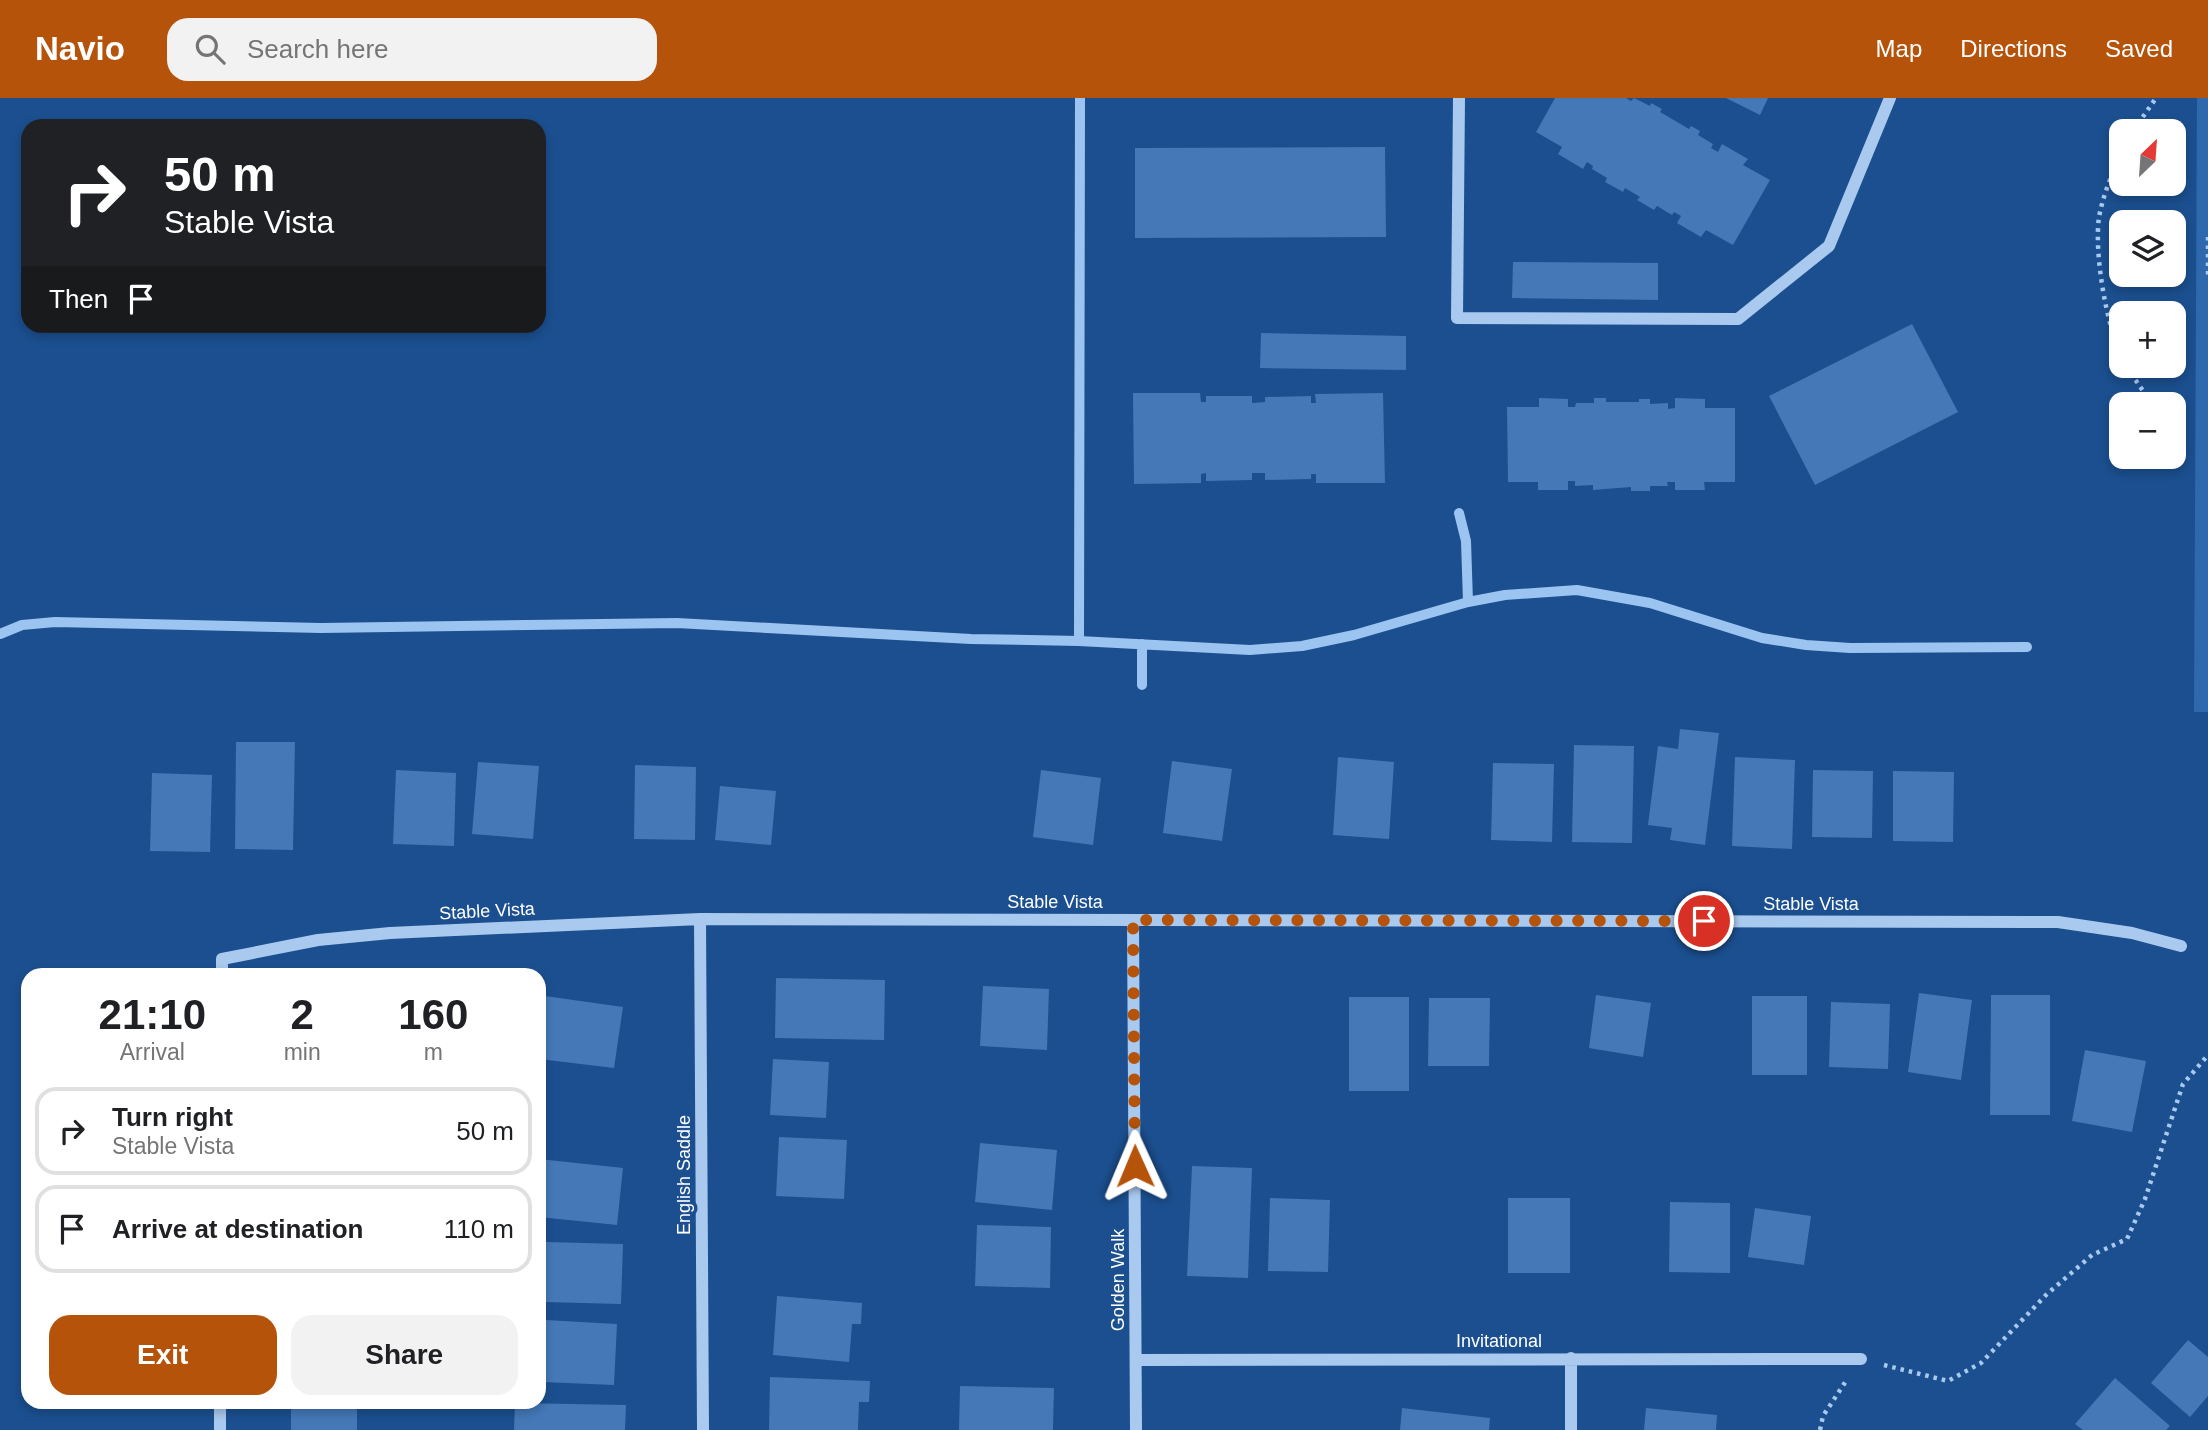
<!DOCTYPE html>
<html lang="en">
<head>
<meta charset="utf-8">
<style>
  :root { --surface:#fff; --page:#f2f2f2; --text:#202124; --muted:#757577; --line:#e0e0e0; --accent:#b45309 }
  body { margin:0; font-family:Arial,sans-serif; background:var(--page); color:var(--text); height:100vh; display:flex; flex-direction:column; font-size:26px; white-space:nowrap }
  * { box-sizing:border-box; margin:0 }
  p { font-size:23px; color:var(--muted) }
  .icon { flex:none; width:38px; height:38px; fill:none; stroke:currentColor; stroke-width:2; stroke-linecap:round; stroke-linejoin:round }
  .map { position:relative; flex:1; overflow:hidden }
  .panel { position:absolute; left:21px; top:870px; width:525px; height:441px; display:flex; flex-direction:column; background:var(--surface); border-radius:21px; box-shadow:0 4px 10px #0003 }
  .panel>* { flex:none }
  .guide { position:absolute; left:21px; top:21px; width:525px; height:214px; border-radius:21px; box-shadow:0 4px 10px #0003; background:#202124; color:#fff; overflow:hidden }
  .needle { width:46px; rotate:25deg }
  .controls { position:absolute; left:2109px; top:21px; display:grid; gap:14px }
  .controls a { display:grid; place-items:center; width:77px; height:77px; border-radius:14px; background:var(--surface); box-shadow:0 4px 10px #0003; font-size:35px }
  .pin { position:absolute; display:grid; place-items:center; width:60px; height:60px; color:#fff; margin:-30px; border:4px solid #fff; border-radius:50%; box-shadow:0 2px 7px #0007 }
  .me { position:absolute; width:77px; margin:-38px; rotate:359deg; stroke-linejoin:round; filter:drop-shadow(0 0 5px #0008) }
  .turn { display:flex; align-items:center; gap:24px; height:147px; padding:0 28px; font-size:32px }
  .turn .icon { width:91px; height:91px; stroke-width:2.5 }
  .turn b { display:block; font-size:49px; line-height:60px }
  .then { display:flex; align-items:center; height:66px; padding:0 28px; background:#0003; gap:14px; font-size:26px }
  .eta { display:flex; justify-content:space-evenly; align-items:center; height:119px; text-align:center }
  .eta b { font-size:42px; font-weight:700; line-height:49px }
  .primary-button { display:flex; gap:14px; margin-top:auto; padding:14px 28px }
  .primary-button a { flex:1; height:80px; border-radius:21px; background:var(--accent); color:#fff; font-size:28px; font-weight:700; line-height:80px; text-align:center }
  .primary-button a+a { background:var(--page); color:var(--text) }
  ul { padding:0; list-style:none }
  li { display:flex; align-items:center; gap:21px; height:88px; margin:0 14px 10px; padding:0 14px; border:4px solid var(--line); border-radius:21px }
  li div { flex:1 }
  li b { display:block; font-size:26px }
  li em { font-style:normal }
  header { display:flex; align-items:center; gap:42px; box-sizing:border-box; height:98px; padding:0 35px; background:var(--accent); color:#fff }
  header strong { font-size:33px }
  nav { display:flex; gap:38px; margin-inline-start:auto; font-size:24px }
  .search { width:490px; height:63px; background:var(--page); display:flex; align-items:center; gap:18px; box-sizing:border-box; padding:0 24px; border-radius:21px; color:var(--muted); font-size:26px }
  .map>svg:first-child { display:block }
</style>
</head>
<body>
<header>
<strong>Navio</strong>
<div class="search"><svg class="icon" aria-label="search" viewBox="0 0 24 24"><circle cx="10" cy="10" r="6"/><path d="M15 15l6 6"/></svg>Search here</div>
<nav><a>Map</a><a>Directions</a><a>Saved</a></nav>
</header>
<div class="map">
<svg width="2208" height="1332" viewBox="0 0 2208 1332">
  <rect width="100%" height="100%" fill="#1b4f8f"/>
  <!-- green -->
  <path fill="#2e69ad" d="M2197,0H2208V614H2194Z"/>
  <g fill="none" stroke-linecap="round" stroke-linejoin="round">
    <!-- stream -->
    <path stroke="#9cc4f0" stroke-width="10" d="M1459,415L1466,443L1468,504
      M0,536L22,527L55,524L321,530L677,525L971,541L1079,543L1250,552L1302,548L1354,537L1468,504L1505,497L1577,492L1650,505L1762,540L1806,547L1850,550L2027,549
      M1079,543L1080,0
      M1142,587V546"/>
  </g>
  <!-- building -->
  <path fill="#4478b7" d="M1555,0H1626L1631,3L1634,0L1650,8L1651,5L1662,11L1660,14L1689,31L1691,28L1700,33L1698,37L1713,46L1711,50L1718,54L1722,46L1748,61L1743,67L1770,82L1733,147L1706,132L1701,139L1677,125L1681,118L1674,114L1672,117L1657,108L1654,112L1637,102L1640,99L1625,90L1623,94L1605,84L1607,80L1592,71L1593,68L1587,64L1583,71L1558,56L1562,49L1536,34Z
    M1726,0H1768L1760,17Z
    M1385,49L1386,139L1135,140V50Z
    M1513,164L1658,165V202L1512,200Z
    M1912,226L1958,314L1815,387L1769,298Z
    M1261,235L1406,238V272L1260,270Z
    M1133,295H1200L1201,304H1206V298H1252V305L1265,304V299L1311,298V305H1316L1315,296L1383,295L1385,385H1316V376H1311V381L1265,382V375H1252V382L1206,383V375L1201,376V385L1134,386Z
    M1539,300L1568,301V309H1575L1576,305H1594V300H1606V304H1639V301H1650V306L1668,305V311L1675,310V300L1705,301V310H1735V384H1704L1705,392H1675V384H1667L1668,388H1650V393H1631V389L1593,392V387L1575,388V383H1568V392H1538V384H1508L1507,309H1539Z
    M1680,631L1719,635L1705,747L1670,742L1672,730L1648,727L1658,648L1678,651Z
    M236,644H295L293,752L235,751Z
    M1574,647L1634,648L1632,745L1572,744Z
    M1338,659L1394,664L1389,741L1333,737Z
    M1735,659L1795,662L1792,751L1732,748Z
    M1172,663L1232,671L1222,743L1163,735Z
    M478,664L539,668L533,741L472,736Z
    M1493,665L1554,666L1552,744L1491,742Z
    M635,667L696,669L695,742L634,741Z
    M396,672L456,675L454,748L393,746Z
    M1041,672L1101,680L1093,747L1033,739Z
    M1813,672L1873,673L1872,740L1812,739Z
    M1893,673L1954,674L1953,744L1893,743Z
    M152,675L212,677L210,754L150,753Z
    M720,688L776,693L771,747L715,742Z
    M776,880L885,882L884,942L775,940Z
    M983,888L1049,891L1047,952L980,948Z
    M1919,895L1972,902L1961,982L1908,974Z
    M1596,897L1651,905L1643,959L1589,950Z
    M1991,897H2050V1017H1990Z
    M545,898L623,909L614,970L539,961Z
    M1752,898H1807V977H1752Z
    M1349,899H1409V993H1349Z
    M1429,900H1490L1489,968H1428Z
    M1831,904L1890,906L1888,971L1829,969Z
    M2085,952L2146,963L2132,1034L2072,1023Z
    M773,961L829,964L826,1020L770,1017Z
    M779,1039L847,1042L844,1101L776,1098Z
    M980,1045L1057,1052L1052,1112L975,1104Z
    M539,1061L623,1070L617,1127L539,1119Z
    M1192,1068L1252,1070L1248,1180L1187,1178Z
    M1270,1100L1330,1102L1328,1174L1268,1173Z
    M1508,1100H1570V1175H1508Z
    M1670,1104L1730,1105V1175L1669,1174Z
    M1755,1110L1811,1118L1804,1167L1748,1159Z
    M977,1127L1051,1129L1050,1190L975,1188Z
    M546,1144L623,1146L621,1206L544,1204Z
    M777,1198L862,1205L861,1226H852L849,1264L773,1257Z
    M546,1222L617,1226L614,1287L543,1284Z
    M2188,1242L2208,1259V1298L2190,1319L2151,1285Z
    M770,1279L870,1283L869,1304H859L858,1332H769Z
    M2115,1280L2170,1328L2166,1332H2083L2075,1326Z
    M960,1288L1054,1290L1053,1332H959Z
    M515,1305L626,1307L625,1332H514Z
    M357,1306V1332H291V1307Z
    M1402,1310L1490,1320L1489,1332H1400Z
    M1646,1310L1717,1317L1716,1332H1644Z"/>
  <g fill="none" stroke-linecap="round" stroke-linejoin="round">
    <!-- path -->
    <path stroke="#a9c9ee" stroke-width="4.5" stroke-dasharray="3.5 5" stroke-linecap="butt" d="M2133,33L2156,0
      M2121,58C2111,77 2103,98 2099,119C2094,155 2106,225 2121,257
      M2208,139V181
      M2126,268L2152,306
      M2174,351L2176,359
      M1884,1267L1948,1283L1981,1265L2046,1197L2092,1157L2127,1141L2145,1101L2183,986L2208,957
      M1820,1332L1823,1318L1846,1283"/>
    <!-- minor -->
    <path stroke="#a9c9ee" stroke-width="12" d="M1459,0L1457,220L1738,221L1829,148L1890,0
      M700,821L703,1332
      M1133,822L1136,1332
      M222,877V861L318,842L390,835L700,821L2058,824L2132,835L2181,848
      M1571,1260V1332
      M1137,1262L1861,1261
      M220,1332V1304"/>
  </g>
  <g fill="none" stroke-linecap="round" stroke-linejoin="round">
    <!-- route -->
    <path stroke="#b45309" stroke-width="12" stroke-dasharray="0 21.6" d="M1135,1068L1133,822L1704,823"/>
  </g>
  <g text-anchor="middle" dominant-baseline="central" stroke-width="7" stroke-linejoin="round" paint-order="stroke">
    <!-- street labels -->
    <g font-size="18" fill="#fff" stroke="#1b4f8f">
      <text x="1055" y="804">Stable Vista</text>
      <text x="1811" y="806">Stable Vista</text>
      <text transform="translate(487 813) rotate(-3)">Stable Vista</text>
      <text transform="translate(684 1077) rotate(-90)">English Saddle</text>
      <text transform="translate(1118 1182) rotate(-90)">Golden Walk</text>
      <text x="1499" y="1243">Invitational</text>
    </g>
  </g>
</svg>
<div class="controls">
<a><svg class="needle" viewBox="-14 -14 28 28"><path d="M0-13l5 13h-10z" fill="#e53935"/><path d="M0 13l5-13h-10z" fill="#757577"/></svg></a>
<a><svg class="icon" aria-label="layers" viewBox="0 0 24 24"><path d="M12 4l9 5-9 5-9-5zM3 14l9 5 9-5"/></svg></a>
<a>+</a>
<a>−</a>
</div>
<div class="pin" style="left:1704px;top:823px;background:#d93025"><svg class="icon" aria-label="arrive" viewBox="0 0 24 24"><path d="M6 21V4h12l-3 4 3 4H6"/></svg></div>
<svg class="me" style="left:1135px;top:1068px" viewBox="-20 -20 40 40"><path d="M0-17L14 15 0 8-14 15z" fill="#b45309" stroke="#fff" stroke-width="4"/></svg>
<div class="guide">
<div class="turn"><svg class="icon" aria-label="right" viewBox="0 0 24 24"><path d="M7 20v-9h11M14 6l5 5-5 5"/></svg><div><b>50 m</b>Stable Vista</div></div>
<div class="then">Then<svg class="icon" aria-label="arrive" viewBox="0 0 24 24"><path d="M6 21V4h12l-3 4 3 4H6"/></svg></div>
</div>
<section class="panel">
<div class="eta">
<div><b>21:10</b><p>Arrival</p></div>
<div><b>2</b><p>min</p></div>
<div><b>160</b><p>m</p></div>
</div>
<ul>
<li><svg class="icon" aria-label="right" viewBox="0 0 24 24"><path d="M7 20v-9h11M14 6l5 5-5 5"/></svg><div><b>Turn right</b><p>Stable Vista</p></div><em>50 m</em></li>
<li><svg class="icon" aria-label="arrive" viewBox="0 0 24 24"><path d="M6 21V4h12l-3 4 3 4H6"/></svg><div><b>Arrive at destination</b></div><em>110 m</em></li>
</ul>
<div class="primary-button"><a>Exit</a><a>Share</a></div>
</section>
</div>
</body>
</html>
